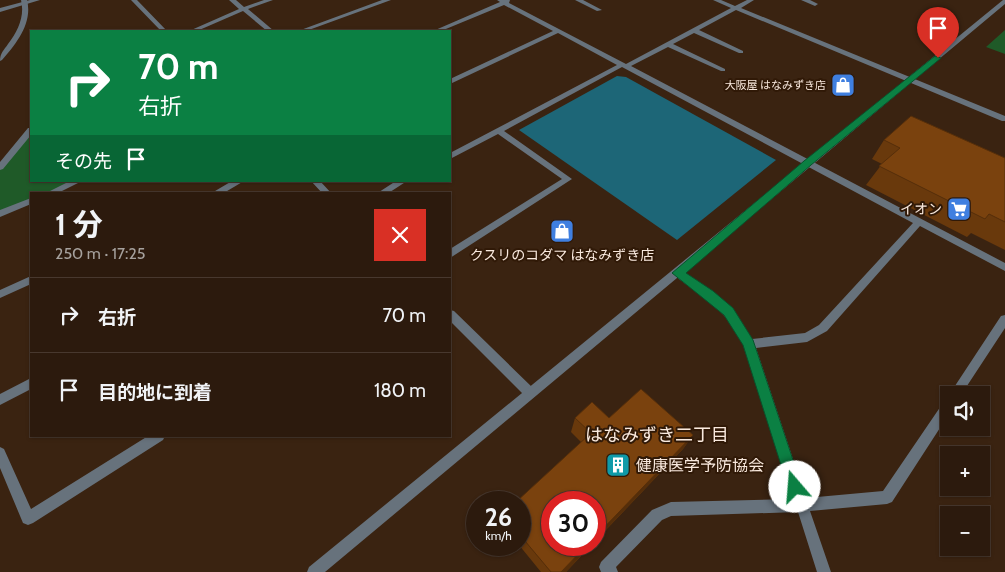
<!DOCTYPE html>
<html lang="ja">
<head>
<meta charset="utf-8">
<style>
  :root { --surface:#2c1a0d; --page:#342316; --text:#f1f3f6; --muted:#a6a19d; --line:#48382e }
  body { margin:0; font-family:Cabin,"Noto Sans JP",sans-serif; background:var(--page); color:var(--text); height:100vh; display:flex; flex-direction:column; font-size:19px; white-space:nowrap }
  * { box-sizing:border-box; margin:0 }
  p { font-size:16px; color:var(--muted) }
  .icon { flex:none; width:28px; height:28px; fill:none; stroke:currentColor; stroke-width:2; stroke-linecap:round; stroke-linejoin:round }
  .map { position:relative; flex:1; overflow:hidden }
  .panel { position:absolute; left:30px; top:192px; width:421px; height:245px; display:flex; flex-direction:column; background:var(--surface); border-radius:0px; box-shadow:0 1px 4px #0004,0 0 0 1px var(--line) }
  .panel>* { flex:none }
  .top-card { position:absolute; left:30px; top:30px; width:421px; height:152px; border-radius:0px; box-shadow:0 1px 4px #0004,0 0 0 1px var(--line); background:#0b8043; color:#fff; overflow:hidden }
  .buttons { position:absolute; left:940px; top:386px; display:grid; gap:10px }
  .buttons a { display:grid; place-items:center; width:50px; height:50px; border-radius:0px; background:var(--surface); box-shadow:0 1px 4px #0004,0 0 0 1px var(--line); font-size:25px }
  .speed { position:absolute; left:466px; top:491px; display:flex; gap:10px; font-size:25px; font-weight:700; text-align:center }
  .speed>* { display:grid; place-content:center; width:65px; height:65px; border-radius:50%; background:var(--surface); box-shadow:0 1px 4px #0004,0 0 0 1px var(--line); line-height:1 }
  .speed small { font-size:12px; font-weight:400 }
  .speed .limit { border:8px solid #d22; background:#fff; color:#111 }
  .pin { position:absolute; display:grid; place-items:center; width:42px; height:42px; color:#fff; margin:-51px -21px; border-radius:50% 50% 50% 0; rotate:-45deg; box-shadow:0 0 5px #0007 }
  .pin .icon { rotate:45deg }
  .me { position:absolute; width:55px; margin:-28px; rotate:342deg; stroke-linejoin:round; filter:drop-shadow(0 0 4px #0008) }
  .turn { display:flex; align-items:center; gap:18px; height:105px; padding:0 25px; font-size:22px }
  .turn .icon { width:65px; height:65px; stroke-width:2.5 }
  .turn b { display:block; font-size:35px; line-height:42px }
  .then { display:flex; align-items:center; height:48px; padding:0 25px; background:#0003; gap:10px; font-size:19px }
  .round { display:grid; place-items:center; flex:none; width:52px; height:52px; border-radius:0px; background:var(--page) }
  .headline { display:flex; align-items:center; justify-content:space-between; height:85px; padding:0 25px }
  h1 { font-size:30px; font-weight:700; line-height:38px }
  ul { padding:0; list-style:none }
  li { display:flex; align-items:center; gap:15px; height:75px; padding:0 25px; border-top:1px solid var(--line) }
  li div { flex:1 }
  li b { display:block; font-size:19px }
  li em { font-style:normal }
  .map>svg:first-child { display:block }
</style>
</head>
<body>
<div class="map">
<svg width="1005" height="572" viewBox="0 0 1005 572">
  <rect width="100%" height="100%" fill="#3a2311"/>
  <!-- green -->
  <path fill="#1f5a28" d="M1005,30V54L986,47Z
    M31,130V181H78L48,194H31V201L4,212L0,211V167Z"/>
  <!-- water -->
  <path fill="#1d6677" d="M617,76L626,77L776,160L677,240L519,130Z"/>
  <g fill="none" stroke-linecap="round" stroke-linejoin="round">
    <!-- minor -->
    <path fill="#67727c" fill-rule="evenodd" d="M30,0H40L0,12V8Z
      M131,0H137L167,31H161Z
      M229,0H236L244,7L264,0H273L248,9L274,31H267L243,11L197,31H189L239,9Z
      M382,0H391L306,31H298Z
      M497,0H510L509,3L626,64L731,8L713,0H721L735,6L747,0H754L741,8L1005,116V121H1002L736,10L699,30L743,51V53H739L694,33L673,44L725,69V71H721L668,47L631,66L1005,263V271L920,226L827,331L807,342L756,348L806,498L883,491L945,400L949,399V414L892,502L887,504L810,511L831,572H817L798,512L671,516L662,520L616,567L618,572H601L599,567L601,562L652,510L671,502L793,499L744,345L731,323L715,306L675,276L673,273L675,270H681C712,291 733,307 752,339L805,333L819,325L913,223L622,67L504,131L572,179L450,258V249L562,179L498,134L450,159V153L617,65L558,33L450,84V79L553,31L504,5L441,31H433L500,2Z
      M575,0H583L602,10L597,11Z
      M801,0H810L818,4L815,6Z
      M28,128H31V135L3,169L0,170V162Z
      M70,181H82L56,194H44Z
      M232,181H244L222,194H210Z
      M311,181H320L332,194H323Z
      M396,181H407L387,194H376Z
      M31,198V204L0,217V210Z
      M31,276V284L0,298V290Z
      M450,310L454,311L534,389L536,393L534,397L530,398L526,397L450,321Z
      M1005,315V328L961,395H949L1001,316Z
      M31,378V389L0,405V394Z
      M148,436H165L163,440L33,523L28,525L23,523L0,468V447L4,449L31,509Z"/>
    <!-- tertiary -->
    <path fill="#67727c" fill-rule="evenodd" d="M21,0H27C33,23 16,44 2,60L0,61C0,53 4,50 8,44C18,31 25,16 21,0Z
      M1003,0H1005V4L325,572H307L309,567Z"/>
  </g>
  <!-- wall -->
  <path fill="#69390c" d="M884,140L1005,158V250L971,233L967,237L866,185L882,164L872,159Z
    M575,418H609L693,435L683,449L566,572H541L519,545H520V502L581,442L571,432Z"/>
  <!-- shaded-wall -->
  <path fill="#552e0a" d="M693,435L683,449L595,541V537Z
    M587,545H591L566,572H561Z"/>
  <!-- building -->
  <path fill="#7a420e" stroke="#552e0a" d="M911,116L1005,158V222L989,214L985,219L879,166L900,148L884,140Z
    M641,389L693,435L595,537V502H552V545H587L561,572H551L520,535V502H516L591,433L575,418L592,402L609,418Z"/>
  <!-- route -->
  <path fill="#0b8043" stroke="#07532c" d="M935,56L941,58L811,165L686,273L713,291L733,308L753,340L802,487L800,492L795,494L790,492L788,487L743,345L724,315L672,273L804,161Z"/>
  <!-- icons -->
  <defs>
    <g id="shop-square" transform="scale(1.25)"><rect x="-9" y="-9" width="18" height="18" rx="4" fill="#3f7fe0" stroke="#301907"/><path d="M-5-2.5h2.3a2.7 3.5 0 0 1 5.4 0H5L5.5 6h-11ZM-1.5-2.5h3a1.5 2.3 0 0 0-3 0Z" fill="#fff"/></g>
    <g id="supermarket-square" transform="scale(1.25)"><rect x="-9" y="-9" width="18" height="18" rx="4" fill="#3f7fe0" stroke="#301907"/><path d="M-6-5.5h2.5l.6 2H6L4.5 2H-2.5L-4.4-4H-6ZM-1.5 3.2a1.3 1.3 0 1 0 .1 0ZM3 3.2a1.3 1.3 0 1 0 .1 0Z" fill="#fff"/></g>
    <g id="building-square" transform="scale(1.25)"><rect x="-9" y="-9" width="18" height="18" rx="4" fill="#0f9aa8" stroke="#301907"/><path d="M-4-6H4V6H1V3H-1V6H-4ZM-2.5-4.3h1.7v1.8h-1.7ZM.8-4.3h1.7v1.8H.8ZM-2.5-1h1.7V.8h-1.7ZM.8-1h1.7V.8H.8Z" fill="#fff"/></g>
  </defs>
  <g fill-rule="evenodd">
    <use href="#shop-square" x="843" y="85"/>
    <use href="#supermarket-square" x="959" y="209"/>
    <use href="#shop-square" x="562" y="231"/>
    <use href="#building-square" x="618" y="465"/>
  </g>
  <g text-anchor="middle" dominant-baseline="central" stroke-width="4" stroke-linejoin="round" paint-order="stroke">
    <!-- far-poi labels -->
    <g font-size="11" fill="#f9e9de" stroke="#301907" text-anchor="end">
      <text x="826" y="85">大阪屋 はなみずき店</text>
    </g>
    <!-- poi labels -->
    <g font-size="14" fill="#f9e9de" stroke="#301907" text-anchor="end">
      <text x="942" y="209">イオン</text>
      <text x="562" y="255" text-anchor="middle">クスリのコダマ はなみずき店</text>
    </g>
    <!-- near-poi labels -->
    <g font-size="16" fill="#f9e9de" stroke="#301907" text-anchor="start">
      <text x="636" y="465">健康医学予防協会</text>
    </g>
    <!-- near-neighbourhood labels -->
    <g font-size="18" fill="#f9e9de" stroke="#301907">
      <text x="657" y="435">はなみずき二丁目</text>
    </g>
  </g>
</svg>
<div class="buttons">
<a><svg class="icon" aria-label="sound" viewBox="0 0 24 24"><path d="M4 9h4l5-4v14l-5-4H4zM17 9q2 3 0 6"/></svg></a>
<a>+</a>
<a>−</a>
</div>
<div class="speed"><div>26<small>km/h</small></div><div class="limit">30</div></div>
<div class="pin" style="left:938px;top:58px;background:#d93025"><svg class="icon" aria-label="arrive" viewBox="0 0 24 24"><path d="M6 21V4h12l-3 4 3 4H6"/></svg></div>
<svg class="me" style="left:795px;top:487px" viewBox="-20 -20 40 40"><circle r="19" fill="#fff"/><path d="M0-13L10 11 0 6-10 11z" fill="#0b8043"/></svg>
<div class="top-card">
<div class="turn"><svg class="icon" aria-label="right" viewBox="0 0 24 24"><path d="M7 20v-9h11M14 6l5 5-5 5"/></svg><div><b>70 m</b>右折</div></div>
<div class="then">その先<svg class="icon" aria-label="arrive" viewBox="0 0 24 24"><path d="M6 21V4h12l-3 4 3 4H6"/></svg></div>
</div>
<section class="panel">
<div class="headline"><div><h1>1 分</h1><p>250 m · 17:25</p></div><a class="round" style="background:#d93025;color:#fff"><svg class="icon" aria-label="close" viewBox="0 0 24 24"><path d="M6 6l12 12M18 6L6 18"/></svg></a></div>
<ul>
<li><svg class="icon" aria-label="right" viewBox="0 0 24 24"><path d="M7 20v-9h11M14 6l5 5-5 5"/></svg><div><b>右折</b></div><em>70 m</em></li>
<li><svg class="icon" aria-label="arrive" viewBox="0 0 24 24"><path d="M6 21V4h12l-3 4 3 4H6"/></svg><div><b>目的地に到着</b></div><em>180 m</em></li>
</ul>
</section>
</div>
</body>
</html>
